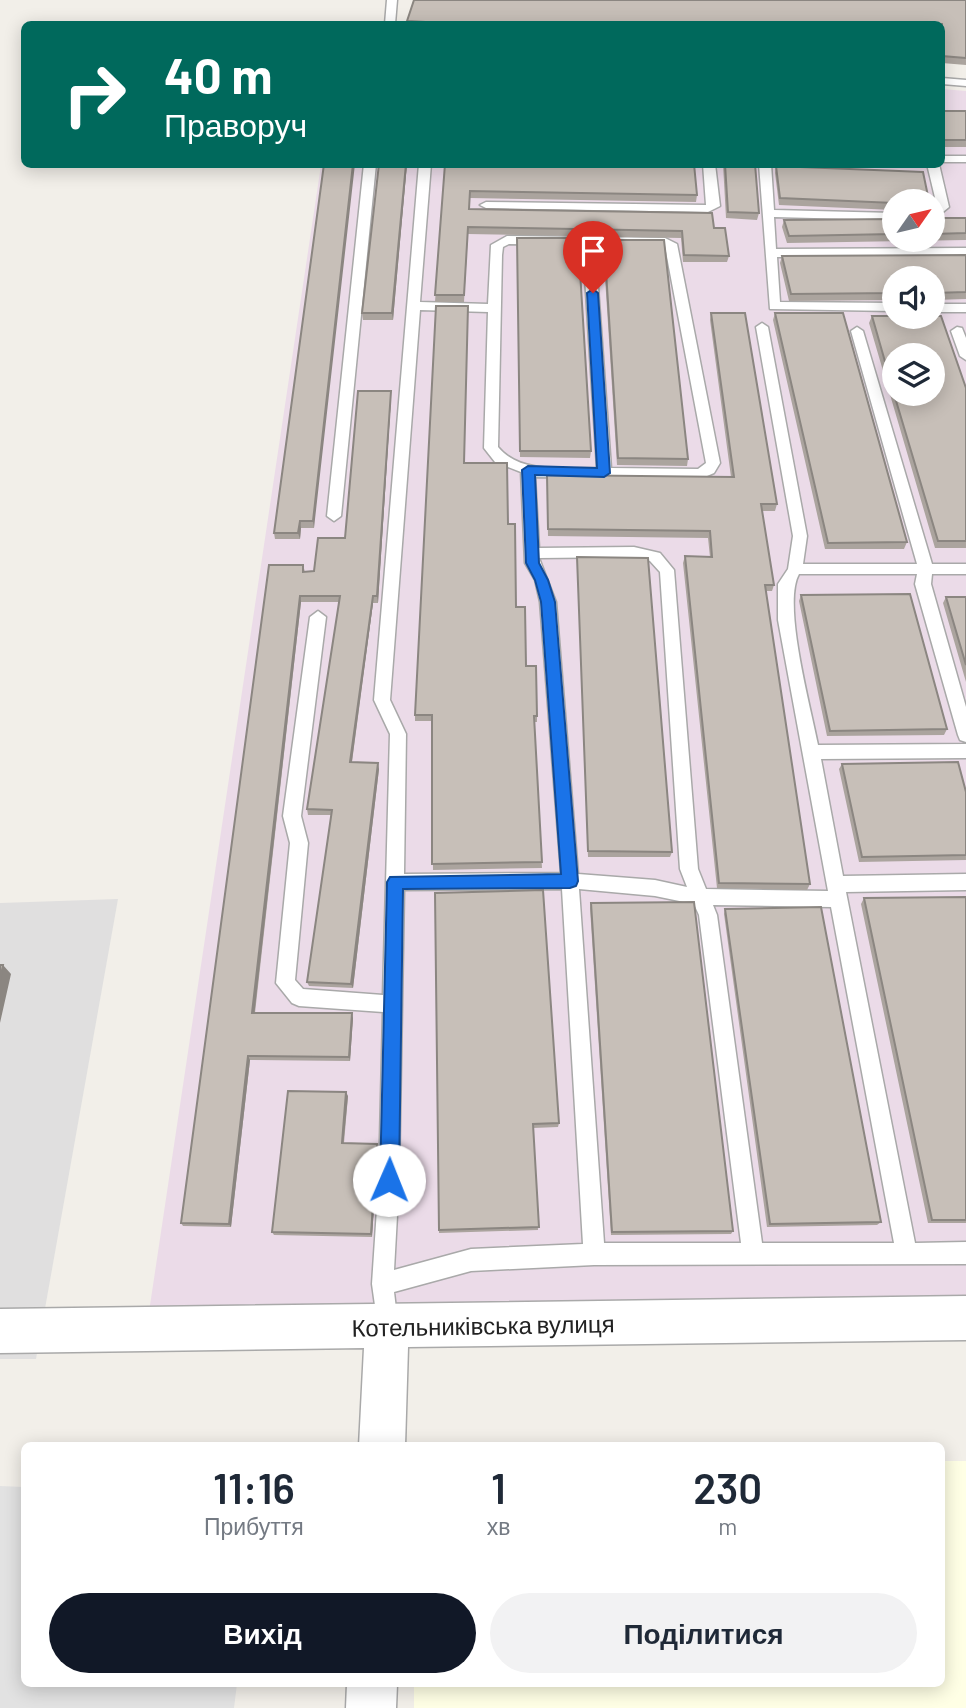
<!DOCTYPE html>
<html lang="uk">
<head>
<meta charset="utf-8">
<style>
  :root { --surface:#fff; --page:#f2f2f3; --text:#1f2937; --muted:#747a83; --accent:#111827 }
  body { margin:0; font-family:Barlow,sans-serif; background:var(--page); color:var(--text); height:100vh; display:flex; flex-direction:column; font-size:26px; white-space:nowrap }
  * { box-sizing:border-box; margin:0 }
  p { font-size:23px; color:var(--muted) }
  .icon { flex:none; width:38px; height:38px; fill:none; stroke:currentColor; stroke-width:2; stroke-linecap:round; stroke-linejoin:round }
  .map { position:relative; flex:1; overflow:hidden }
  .details { position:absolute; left:21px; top:1442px; width:924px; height:245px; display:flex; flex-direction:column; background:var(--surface); border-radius:10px; box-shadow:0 4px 18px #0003 }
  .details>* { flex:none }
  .banner { position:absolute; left:21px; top:21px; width:924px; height:147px; border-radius:10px; box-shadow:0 4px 18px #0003; background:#00695c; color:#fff; overflow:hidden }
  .needle { width:46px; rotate:56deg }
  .tools { position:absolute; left:882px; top:189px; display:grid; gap:14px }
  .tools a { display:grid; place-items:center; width:63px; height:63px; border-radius:50%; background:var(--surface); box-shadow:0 4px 18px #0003; font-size:35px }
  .pin { position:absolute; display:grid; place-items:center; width:60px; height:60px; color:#fff; margin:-72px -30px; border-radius:50% 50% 50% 0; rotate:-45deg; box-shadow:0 0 7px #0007 }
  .pin .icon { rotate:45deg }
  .me { position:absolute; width:77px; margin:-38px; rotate:1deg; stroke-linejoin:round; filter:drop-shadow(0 0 5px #0008) }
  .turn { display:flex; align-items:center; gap:24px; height:147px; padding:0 28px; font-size:32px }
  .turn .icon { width:91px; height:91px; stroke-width:2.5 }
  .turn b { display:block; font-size:49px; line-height:60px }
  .eta { display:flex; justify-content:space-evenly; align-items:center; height:119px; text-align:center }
  .eta b { font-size:42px; font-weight:600; line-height:49px }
  .action { display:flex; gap:14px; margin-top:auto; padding:14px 28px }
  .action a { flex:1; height:80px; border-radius:42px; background:var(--accent); color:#fff; font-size:28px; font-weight:600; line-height:80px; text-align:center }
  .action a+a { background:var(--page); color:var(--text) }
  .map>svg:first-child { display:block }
</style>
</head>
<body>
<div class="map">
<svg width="966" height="1708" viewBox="0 0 966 1708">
  <rect width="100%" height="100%" fill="#f2efe9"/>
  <!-- residential -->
  <path fill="#e0dfdf" d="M118,899L36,1359H0V903Z"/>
  <!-- industrial -->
  <path fill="#ebdbe8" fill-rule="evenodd" d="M942,89L966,91V1338L143,1352L321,165L942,164ZM894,201H933V240H894ZM894,278H933V317H894ZM894,355H933V394H894Z"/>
  <!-- education -->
  <path fill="#ffffe5" d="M942,1461H966V1708H414V1684H942Z"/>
  <!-- parking -->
  <path fill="#e2e2e2" d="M0,1486L24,1487V1684H237L234,1708H0Z"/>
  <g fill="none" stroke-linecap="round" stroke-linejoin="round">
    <!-- lane casing -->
    <g stroke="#a9a9a9" stroke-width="3">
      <path id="lane" d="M387,0H397L395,24H385Z
        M942,78L966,80V86L942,84Z
        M942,156H966V162H942Z
        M364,164H376L341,516L334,521L327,516Z
        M419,164H431L420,302L488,304L491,245L507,236L665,238L677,244L720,463L714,473L700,479L535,477L539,548L634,547L660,553L674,570L698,869L706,889L828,891L778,620V584L788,569L793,536L756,327L762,323L768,327L807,536L803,564H917L851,331L857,327L863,331L932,564H966V574H932L931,584L966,707V742L960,740L958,735L915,584L917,574H799C782,604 811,708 818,745L966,744V758L821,759L843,876L966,874V890L846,892L915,1243L966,1242V1264L594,1265L471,1271L394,1292L398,1326L395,1334L387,1337L379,1334L372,1284L379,1179L383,1012L299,1006L292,1003L276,983L290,843L283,816L310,617L318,611L326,617L301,816L308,843L295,980L303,989L383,995L390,734L374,700ZM509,244L583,245L597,468C565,468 520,474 498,447L502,255L503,247ZM595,245L665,246L706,463L698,469L611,468ZM420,310L488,312L484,448L495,462L521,472L525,563L535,580L540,602L561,873L404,874L406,734L390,700ZM634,557L650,561L660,572L680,869L687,887L655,880L578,874L556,602L539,558ZM562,889L583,1244L471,1249L394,1270L399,1179L404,890ZM579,889L655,896L694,904L699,915L741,1243H604ZM713,905L831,907L894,1243H762L717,915Z
        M703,164H715L720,206L708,212L486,208L480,205L486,202L706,205Z
        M759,164H771L774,210L894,213V220L774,217L776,249L966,248V256L777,257L780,302L894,303V311L770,309Z
        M927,164H939L949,207L933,220V210L937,206Z
        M933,304H966V312H933Z
        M957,327L962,328L966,338V360L960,356L951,331Z"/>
    </g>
    <!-- street casing -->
    <g stroke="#a9a9a9" stroke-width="3">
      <path id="street" d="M966,1296V1340L408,1347L405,1446H359L364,1348L0,1353V1309Z
        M347,1684H397L396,1708H346Z"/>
    </g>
    <!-- lane -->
    <use href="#lane" fill="#fff" fill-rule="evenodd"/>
    <!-- street -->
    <use href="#street" fill="#fff" fill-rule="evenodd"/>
  </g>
  <!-- wall -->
  <path fill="#aba49e" d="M966,0V65L942,63V24H407V21Z
    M942,111H966V147H942Z
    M324,164L314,528H301L300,539H275L274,533Z
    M379,164H407L393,320H363L362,313Z
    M445,164L697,195L696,202L470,198V209L714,228L729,256L727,262H683L681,238L468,234L464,302H435Z
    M723,164H755L759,213L757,220L726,218Z
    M776,166L894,201V210L779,205L775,173Z
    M933,218H966V240L787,243L782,227L784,220L894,219V240H933Z
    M517,238L591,451L590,458L520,457Z
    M604,240L688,459L687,466L617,465L603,246Z
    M966,255V299L933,300V278H894V300L789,301L780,263L782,256Z
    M711,313L777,504L775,511H762L774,585L772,591H766L810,884L807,890L717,888L683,563L685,556L710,557L708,538L548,536L547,475L731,477L710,320Z
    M775,313L907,542L904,549H825L773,320Z
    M872,316L966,388V548H935L869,323Z
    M391,398L378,603H373L352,762L379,769L353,988L309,986L307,982L331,815H308L307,809L339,602H301L255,1013L353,1018L350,1061L250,1060L231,1227L183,1226L181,1223L303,565L305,572L314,571L345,538Z
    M464,463L508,524L516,607L526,666L537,716V722H534L542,868L433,870L432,721H415V715Z
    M577,557L672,852L670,857H588Z
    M801,595L947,729L944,735L827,736L799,601Z
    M946,597H966V682L943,603Z
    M842,764L966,792V860L859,862L839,769Z
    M435,893L559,1123L558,1127L533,1128L538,1230L439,1233Z
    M966,897V1223H928L861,904L864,898Z
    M591,903L733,1231L731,1234L611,1235L590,908Z
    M725,909L881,1222L877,1225L767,1227L724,914Z
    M348,1096L344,1143L378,1147L372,1237L274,1235L272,1232Z"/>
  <!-- shaded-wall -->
  <path fill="#8b8681" d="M353,164H355L314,528L313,521Z
    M406,164H407L393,320L392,313Z
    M391,391V398L378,603L377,596Z
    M300,521L301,528L300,539L298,533Z
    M300,596L301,602L254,1017L252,1013Z
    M373,596V603L351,768L350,762Z
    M378,763L379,769L353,988L351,984Z
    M3,965L11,974L0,1023V980Z
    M352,1013L353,1018L350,1061L349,1057Z
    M248,1056L250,1060L231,1227L229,1224Z
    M346,1092L348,1096L343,1147L342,1143Z
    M377,1144L378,1147L372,1237L371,1234Z"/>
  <!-- building -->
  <path fill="#c7bfb8" stroke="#8b8681" stroke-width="2" d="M414,0H966V58L942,56V24H463L407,21Z
    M942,111H966V140H942Z
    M324,164H353L313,521H300L298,533H274Z
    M379,164H406L392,313H362Z
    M445,164H694L697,195L470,191L469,209L712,213L714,228H725L729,256L684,255L682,231L468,227L464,295H435Z
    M725,164H755L759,213L728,212Z
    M776,166L923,172L929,201H894V203L780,198Z
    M933,218H966V233L933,234Z
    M894,219V234L789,236L784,220Z
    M517,238H578L591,451H520Z
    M604,240H664L688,459L618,458Z
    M966,255V292L933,293V278H894V293L791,294L782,256Z
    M436,306H468L464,463H507L508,524H515L516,607H525L526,666H536L537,716H534L542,862L432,864V715H415Z
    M711,313H745L777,504H761L774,585H765L810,884L719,883L685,556L712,557L710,531L548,529L547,475L734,477Z
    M775,313H843L907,542L828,543Z
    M872,316H941L966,388V541H938L894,394H933V355H894V393Z
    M358,391H391L377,596H373L350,762L378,763L351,984L307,982L332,810L307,809L340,596H300L252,1013H352L349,1057L248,1056L229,1224L181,1223L269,565H303V572L314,571L318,538H345Z
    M577,557L648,558L672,852L588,851Z
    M910,594L947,729L830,731L801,595Z
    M946,597H966V665Z
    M958,762L966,792V855L862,857L842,764Z
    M543,890L559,1123L533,1124L539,1227L439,1230L435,893Z
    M966,897V1220H932L864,898Z
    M694,902L733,1231L612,1232L591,903Z
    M821,907L881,1222L770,1224L725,909Z
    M0,965H3L0,980Z
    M288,1091L346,1092L342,1143L377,1144L371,1234L272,1232Z"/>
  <!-- route -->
  <path fill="#1a73e8" stroke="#114b97" stroke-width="2" d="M593,289L598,293L610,473L604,477L535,475L539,563L548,580L555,602L578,881L576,886L570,888L403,889L399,1180L396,1186L389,1189L383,1186L380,1180L387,882L390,877L561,874L541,602L535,580L526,563L522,470L528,466L597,468L587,293Z"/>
  <g text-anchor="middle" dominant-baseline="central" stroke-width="7" stroke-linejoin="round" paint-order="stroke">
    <!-- near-street labels -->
    <g font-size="24" fill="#222" stroke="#fff">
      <text transform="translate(483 1325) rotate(-1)">Котельниківська вулиця</text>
    </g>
  </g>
</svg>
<div class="tools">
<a><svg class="needle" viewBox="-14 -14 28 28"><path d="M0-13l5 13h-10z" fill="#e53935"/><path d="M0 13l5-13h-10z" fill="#747a83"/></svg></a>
<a><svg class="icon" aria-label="sound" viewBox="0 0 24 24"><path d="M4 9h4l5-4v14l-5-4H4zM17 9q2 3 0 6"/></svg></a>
<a><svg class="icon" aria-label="layers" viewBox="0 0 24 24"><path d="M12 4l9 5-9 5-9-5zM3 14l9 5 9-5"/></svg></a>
</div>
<div class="pin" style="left:593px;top:293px;background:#d93025"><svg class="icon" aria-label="arrive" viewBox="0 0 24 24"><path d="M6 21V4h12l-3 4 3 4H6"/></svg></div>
<svg class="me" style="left:389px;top:1180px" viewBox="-20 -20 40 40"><circle r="19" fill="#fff"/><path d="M0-13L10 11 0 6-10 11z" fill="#1a73e8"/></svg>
<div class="banner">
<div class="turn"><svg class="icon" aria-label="right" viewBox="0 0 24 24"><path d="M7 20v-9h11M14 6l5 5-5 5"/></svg><div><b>40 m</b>Праворуч</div></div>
</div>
<section class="details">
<div class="eta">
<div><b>11:16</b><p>Прибуття</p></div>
<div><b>1</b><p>хв</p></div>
<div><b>230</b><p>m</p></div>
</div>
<div class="action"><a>Вихід</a><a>Поділитися</a></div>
</section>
</div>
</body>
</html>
